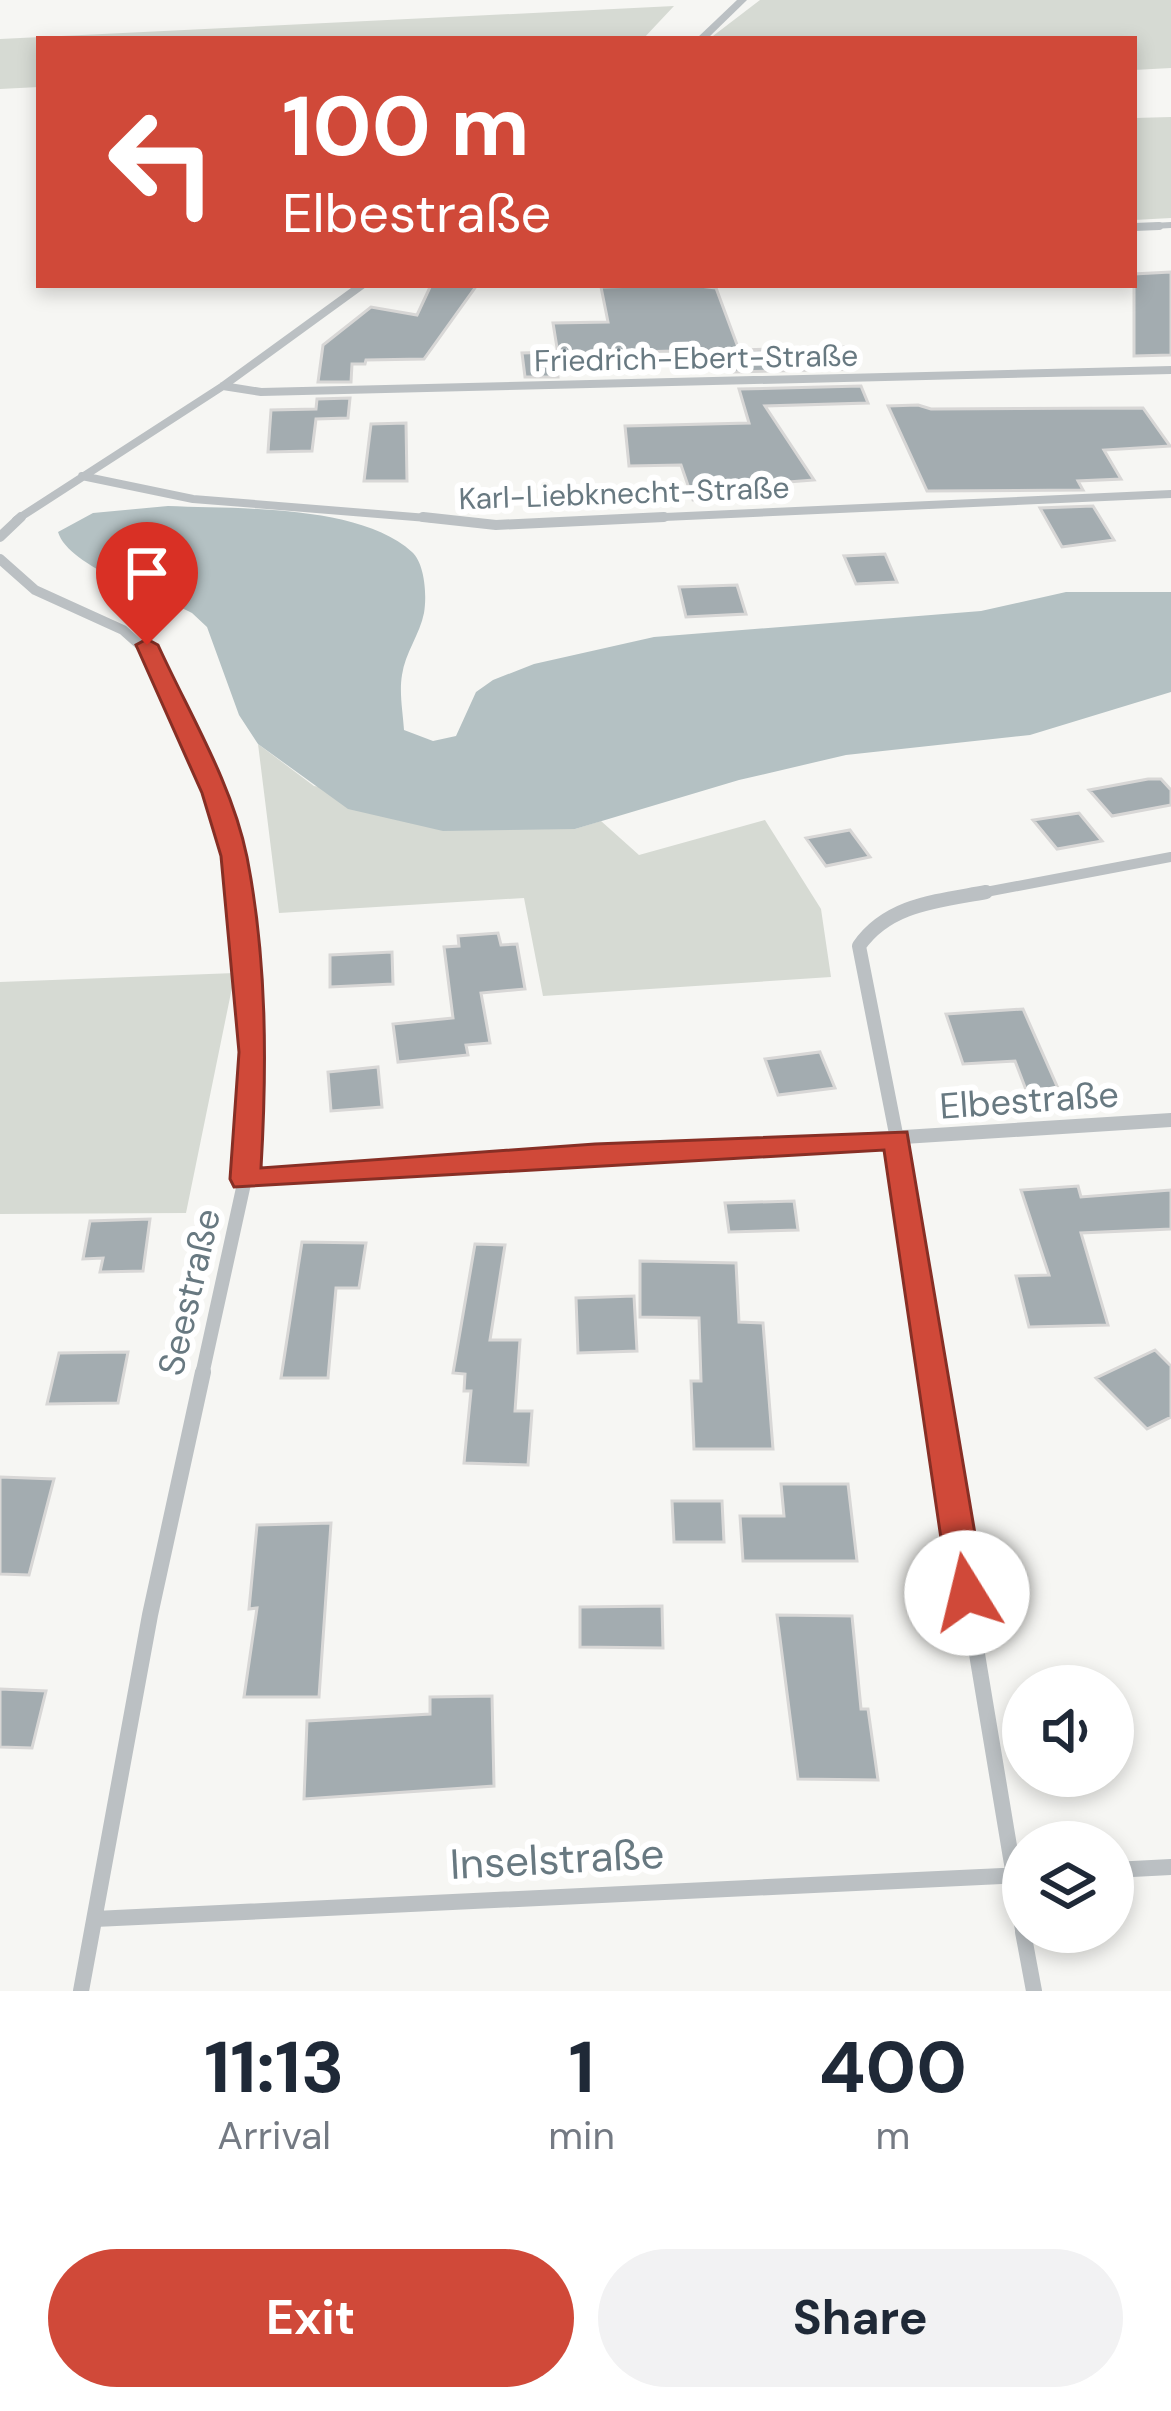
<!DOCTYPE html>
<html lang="en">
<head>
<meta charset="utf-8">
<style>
  :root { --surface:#fff; --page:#f2f2f3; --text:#1f2937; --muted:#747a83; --accent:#d04939 }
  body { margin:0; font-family:"DM Sans",sans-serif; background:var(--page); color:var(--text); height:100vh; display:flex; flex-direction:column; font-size:45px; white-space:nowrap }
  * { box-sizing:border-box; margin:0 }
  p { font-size:39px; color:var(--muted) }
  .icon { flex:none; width:66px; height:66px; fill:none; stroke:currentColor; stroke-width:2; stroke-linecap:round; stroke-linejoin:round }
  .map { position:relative; height:1991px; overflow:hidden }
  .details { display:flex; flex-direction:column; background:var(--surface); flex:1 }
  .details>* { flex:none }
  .top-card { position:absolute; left:36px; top:36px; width:1101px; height:252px; border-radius:0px; box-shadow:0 6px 18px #0003; background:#d04939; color:#fff; overflow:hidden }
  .tools { position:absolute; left:1002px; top:1665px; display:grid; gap:24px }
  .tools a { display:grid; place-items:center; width:132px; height:132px; border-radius:50%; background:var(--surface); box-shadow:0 6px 18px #0003; font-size:60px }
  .pin { position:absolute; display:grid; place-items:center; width:102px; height:102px; color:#fff; margin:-123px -51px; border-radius:50% 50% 50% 0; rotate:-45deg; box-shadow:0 0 12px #0007 }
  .pin .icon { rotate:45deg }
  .me { position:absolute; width:132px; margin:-66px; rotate:351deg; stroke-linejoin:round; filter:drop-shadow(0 0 9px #0008) }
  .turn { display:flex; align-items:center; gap:42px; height:252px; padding:0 48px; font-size:54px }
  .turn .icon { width:156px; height:156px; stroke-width:2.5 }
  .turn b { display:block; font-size:84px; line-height:102px }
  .eta { display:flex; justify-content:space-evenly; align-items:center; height:204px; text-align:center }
  .eta b { font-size:72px; font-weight:700; line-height:84px }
  .primary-button { display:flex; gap:24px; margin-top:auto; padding:24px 48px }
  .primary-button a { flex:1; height:138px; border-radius:72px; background:var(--accent); color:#fff; font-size:48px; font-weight:700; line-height:138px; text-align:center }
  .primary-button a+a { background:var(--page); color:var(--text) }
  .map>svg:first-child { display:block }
</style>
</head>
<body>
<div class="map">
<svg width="1171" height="1991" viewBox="0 0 1171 1991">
  <rect width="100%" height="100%" fill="#f6f6f3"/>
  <!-- green -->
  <path fill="#d6dad3" d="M760,0H1171V68L1134,70V39H709Z
    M674,6L643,39H39V87L0,89V39Z
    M1171,117V218L1134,220V118Z
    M258,744L314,786L575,829L601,821L639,855L765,820L821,909L831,977L543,996L524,898L279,913Z
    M235,973L186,1213L0,1214V982Z"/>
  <!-- water -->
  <path fill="#b4c1c3" d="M168,506C235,509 360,504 412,552C425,564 427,596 424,613C420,634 405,653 402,675C399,692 403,713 404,730L433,741L456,736L476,692L493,680L534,664L654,637L981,611L1066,592H1171V692L1030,735L846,755L739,780L575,829L443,831L348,809L258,744L239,715L207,627L192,613C159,595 69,568 58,532L93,513Z"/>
  <!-- building -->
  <path fill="#a3acb0" stroke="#d8d7d6" stroke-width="3" d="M1171,272V355L1134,356V274Z
    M431,285H477L424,359L366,360L365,364H352L351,382H318L323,345L371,307L417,315Z
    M691,285L716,288L739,350L844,347L854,369L734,372L730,359L676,361L673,351L558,354L553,323L608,322L601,287Z
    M555,352L558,377H525L522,353Z
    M861,386L868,403L765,406L814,480L748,485L753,497L693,500L681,465L629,466L625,426L749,423L739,389Z
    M350,398L348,418L316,419L312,451L268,452L271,410L316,409L317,399Z
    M918,405L931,409L1143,408L1170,446L1104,450L1121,479L1078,481L1083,490L927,491L888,406Z
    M406,423L407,481H364L371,424Z
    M1093,506L1114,540L1062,547L1040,508Z
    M885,554L897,582L856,584L844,556Z
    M737,585L746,614L686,617L679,587Z
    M1148,779H1161L1171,790V805L1112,816L1089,790Z
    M1079,813L1102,841L1057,849L1033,820Z
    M850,830L870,857L826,866L806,838Z
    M498,933L501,945L517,944L525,989L481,993L490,1043L466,1045L468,1055L398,1062L393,1024L453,1018L444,947L459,946L458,936Z
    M392,952L393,984L330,987V955Z
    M1023,1009L1060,1093L1028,1095L1015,1061L963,1064L946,1014Z
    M820,1052L835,1088L778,1095L765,1059Z
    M378,1067L382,1107L331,1111L328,1072Z
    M1078,1186L1081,1197L1171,1190V1229L1081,1233L1108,1325L1029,1327L1016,1276L1049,1275L1021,1190Z
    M794,1201L798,1230L729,1232L725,1203Z
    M150,1219L143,1271L100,1272L103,1258L83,1259L90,1221Z
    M302,1242L366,1243L359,1288H336L328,1378H281Z
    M475,1244L505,1245L490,1340H520L515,1411H532L528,1465L464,1463L471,1391H464L465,1374L453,1373Z
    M640,1261L736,1263L739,1322L763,1323L773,1449H694L691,1381H701L699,1318L640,1317Z
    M634,1296L637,1351L578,1353L576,1298Z
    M1155,1350L1171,1366V1417L1147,1429L1096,1378Z
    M128,1352L118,1403L47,1404L59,1353Z
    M0,1477L54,1479L29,1575L0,1574Z
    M781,1484H848L857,1561H743L740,1516H784Z
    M672,1501H722L724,1542H674Z
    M331,1523L319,1697H244L257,1608L249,1609L257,1525Z
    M662,1606L663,1648L580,1647V1607Z
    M777,1615L852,1616L861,1709H868L878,1780L798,1779Z
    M0,1689L46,1691L32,1748L0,1747Z
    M492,1696L494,1786L304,1799L307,1721L430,1714V1697Z"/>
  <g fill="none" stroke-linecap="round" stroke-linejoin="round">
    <!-- minor-far4 -->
    <path stroke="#bbc0c3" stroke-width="6" d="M1134,227L1171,225"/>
    <!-- minor-far3 -->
    <path stroke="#bbc0c3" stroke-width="8" d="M1134,227L1159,226
      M223,386L261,392L1171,370
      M82,476L193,499L452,520
      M16,520L223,386L362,285
      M598,520L1171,494"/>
    <!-- minor-far2 -->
    <path stroke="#bbc0c3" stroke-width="10" d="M423,517L496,525L664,517
      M0,537L21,517
      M0,559L35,590L123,630L159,662L229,830L236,895
      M970,895L1171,857"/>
    <!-- minor-far1 -->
    <path stroke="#bbc0c3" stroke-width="14" d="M245,1179L1171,1120
      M202,1375L245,1179L253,1052L236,892
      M931,1375L897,1139L859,946C888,904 938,901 986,892"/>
    <!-- minor -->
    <path stroke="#bbc0c3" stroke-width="16" d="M930,1372L1023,1930
      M1113,1870L1171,1867
      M95,1919L1023,1875
      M1023,1932L1034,1991
      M81,1991L150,1615L203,1372"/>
    <!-- tertiary -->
    <path fill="#bbc0c3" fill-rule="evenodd" d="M737,0H747L707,39H696Z"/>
  </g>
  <!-- route -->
  <path fill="#d04939" stroke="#872f25" stroke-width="3" d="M147,639L158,645C189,713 232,783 247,857C267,959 267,1065 261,1168L595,1144L907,1132L985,1593L980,1604L967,1608L954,1604L949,1593L884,1150L234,1187L230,1179L239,1052L221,856L202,793L136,645Z"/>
  <g text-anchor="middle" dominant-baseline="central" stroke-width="12" stroke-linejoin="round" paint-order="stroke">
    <!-- far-street labels -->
    <g font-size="30" fill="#687981" stroke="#fff">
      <text transform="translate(696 358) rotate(-1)">Friedrich-Ebert-Straße</text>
      <text transform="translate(624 493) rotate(-2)">Karl-Liebknecht-Straße</text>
    </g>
    <!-- street labels -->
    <g font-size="36" fill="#687981" stroke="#fff">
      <text transform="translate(1029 1100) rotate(-4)">Elbestraße</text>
      <text transform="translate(189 1292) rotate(-77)">Seestraße</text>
    </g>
    <!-- near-street labels -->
    <g font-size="42" fill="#687981" stroke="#fff">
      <text transform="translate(557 1859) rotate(-3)">Inselstraße</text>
    </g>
  </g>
</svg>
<div class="tools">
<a><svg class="icon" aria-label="sound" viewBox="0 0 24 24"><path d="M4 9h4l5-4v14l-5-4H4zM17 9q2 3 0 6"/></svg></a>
<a><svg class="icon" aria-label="layers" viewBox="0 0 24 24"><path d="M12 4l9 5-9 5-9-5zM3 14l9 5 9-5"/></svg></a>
</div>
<div class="pin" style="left:147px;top:645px;background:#d93025"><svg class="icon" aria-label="arrive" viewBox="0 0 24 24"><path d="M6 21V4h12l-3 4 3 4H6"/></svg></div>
<svg class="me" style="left:967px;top:1593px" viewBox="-20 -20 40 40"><circle r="19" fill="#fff"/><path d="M0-13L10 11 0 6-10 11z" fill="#d04939"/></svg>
<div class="top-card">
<div class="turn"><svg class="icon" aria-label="left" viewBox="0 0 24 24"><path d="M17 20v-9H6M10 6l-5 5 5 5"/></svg><div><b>100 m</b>Elbestraße</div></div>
</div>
</div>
<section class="details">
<div class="eta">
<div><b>11:13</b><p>Arrival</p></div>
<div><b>1</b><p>min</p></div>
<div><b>400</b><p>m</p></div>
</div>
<div class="primary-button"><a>Exit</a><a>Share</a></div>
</section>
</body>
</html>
